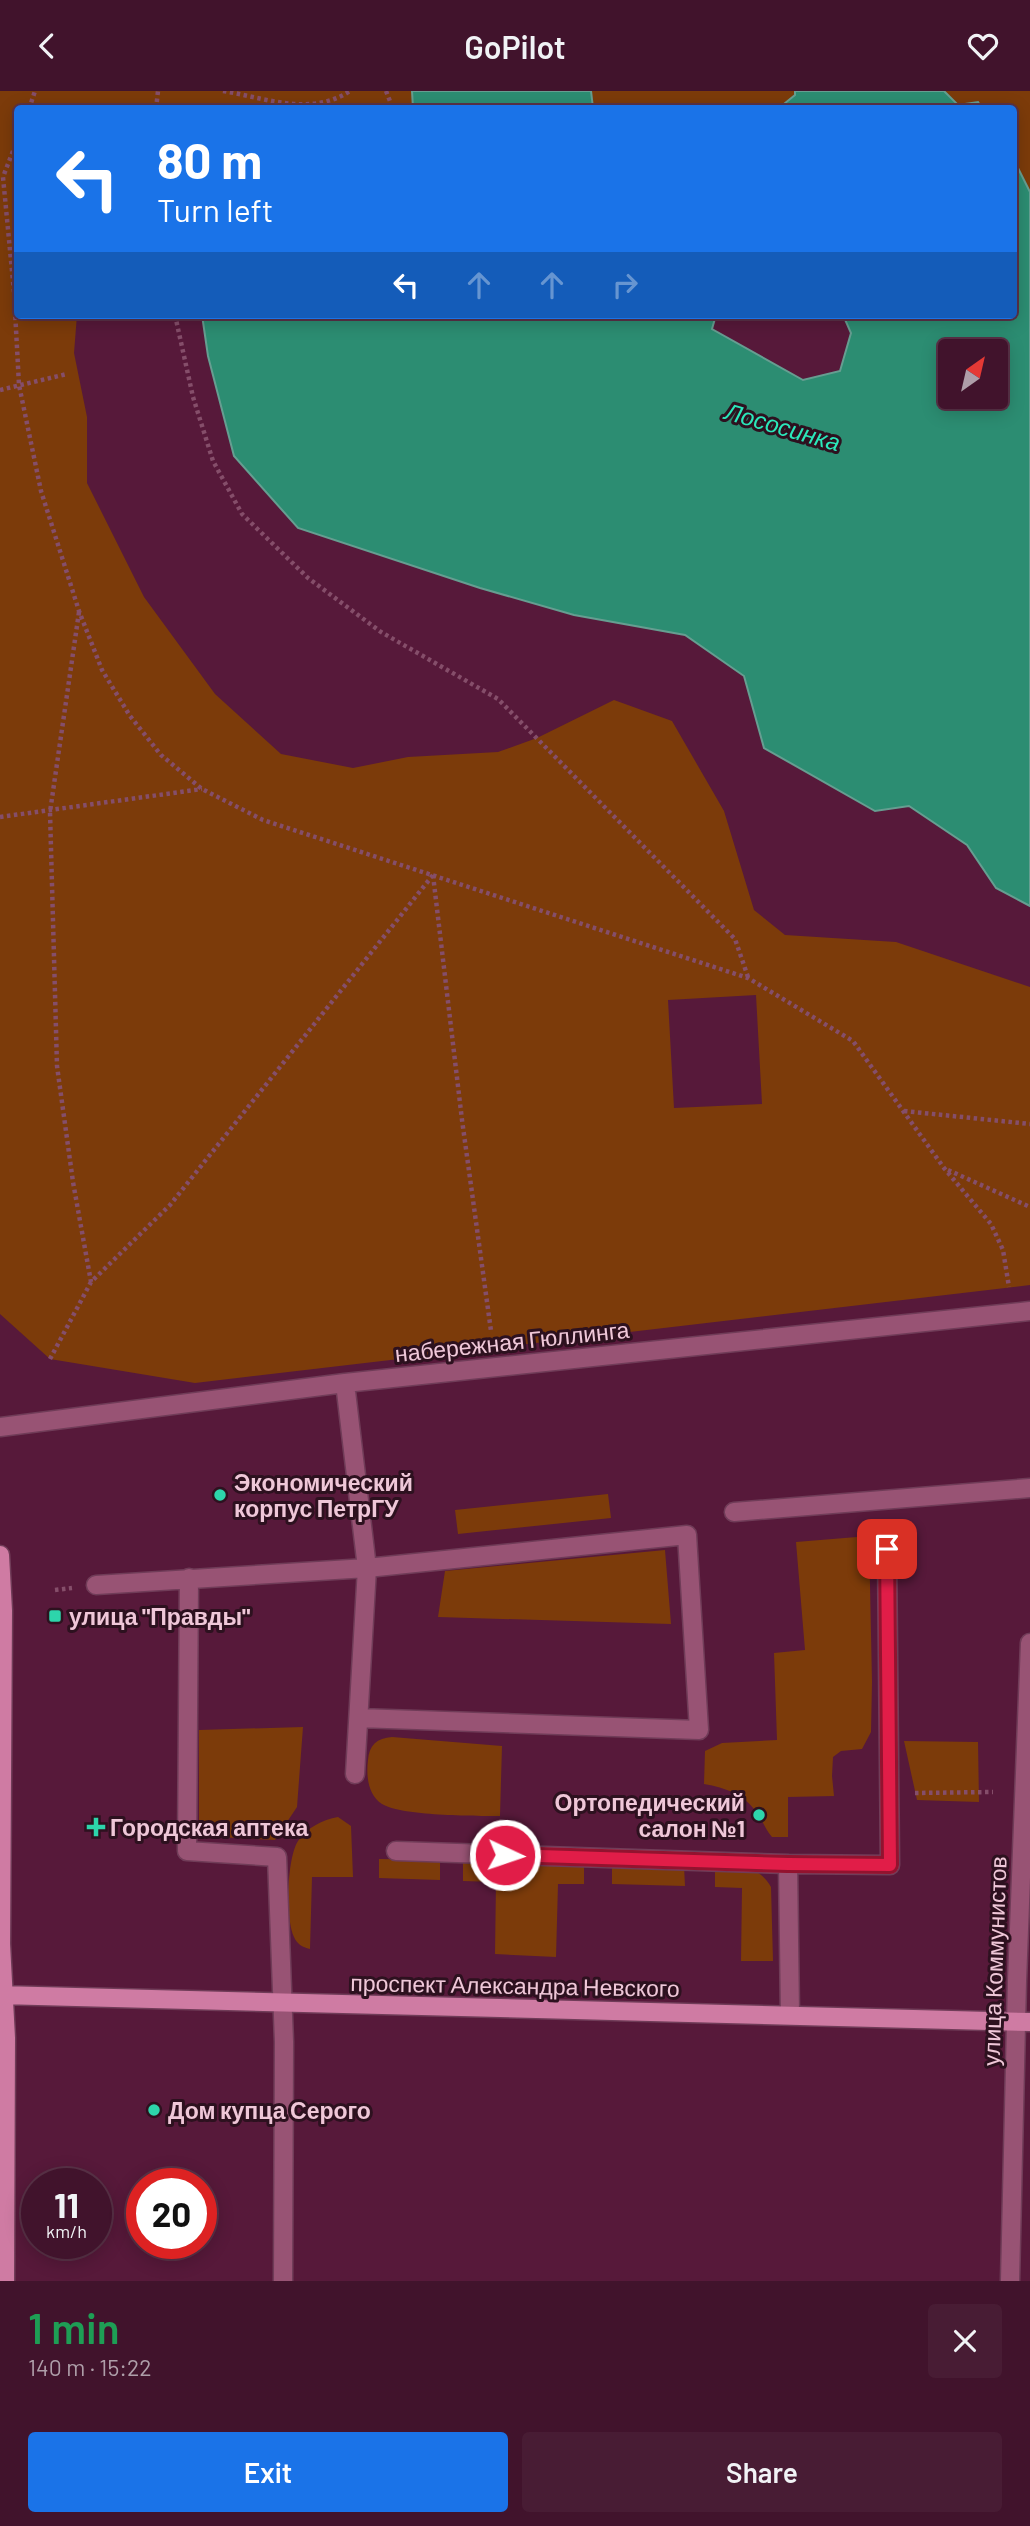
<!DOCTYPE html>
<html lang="en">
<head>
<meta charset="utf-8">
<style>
  :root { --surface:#41132c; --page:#481c34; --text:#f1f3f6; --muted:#ae9ea9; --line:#5a3248; --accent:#1a73e8 }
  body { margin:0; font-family:Barlow,sans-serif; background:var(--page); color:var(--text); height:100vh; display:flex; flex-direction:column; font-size:26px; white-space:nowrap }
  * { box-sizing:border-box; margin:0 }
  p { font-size:23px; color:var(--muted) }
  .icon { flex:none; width:38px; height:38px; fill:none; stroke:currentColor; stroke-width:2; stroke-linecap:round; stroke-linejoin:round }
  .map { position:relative; height:2190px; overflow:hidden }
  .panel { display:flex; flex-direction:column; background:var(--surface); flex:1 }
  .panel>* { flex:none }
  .hud { position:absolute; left:14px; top:14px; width:1003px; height:214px; border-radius:7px; box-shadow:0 4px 18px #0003,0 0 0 2px var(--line); background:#1a73e8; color:#fff; overflow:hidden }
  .needle { width:46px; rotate:34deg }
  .buttons { position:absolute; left:938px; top:248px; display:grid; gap:14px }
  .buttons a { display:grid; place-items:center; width:70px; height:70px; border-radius:7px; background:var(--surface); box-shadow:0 4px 18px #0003,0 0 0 2px var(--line); font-size:35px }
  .speed { position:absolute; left:21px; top:2077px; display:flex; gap:14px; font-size:35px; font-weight:700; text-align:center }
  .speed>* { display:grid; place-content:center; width:91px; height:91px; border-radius:50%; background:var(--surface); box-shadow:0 4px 18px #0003,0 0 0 2px var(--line); line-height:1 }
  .speed small { font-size:18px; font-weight:400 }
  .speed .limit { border:10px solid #d22; background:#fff; color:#111 }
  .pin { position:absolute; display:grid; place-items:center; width:60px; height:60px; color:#fff; margin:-30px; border-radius:14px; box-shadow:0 4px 10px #0006 }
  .me { position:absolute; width:77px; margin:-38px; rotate:93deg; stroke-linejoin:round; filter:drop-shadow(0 0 5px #0008) }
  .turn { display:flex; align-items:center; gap:24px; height:147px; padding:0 28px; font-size:32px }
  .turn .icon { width:91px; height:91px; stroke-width:2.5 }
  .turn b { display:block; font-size:49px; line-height:60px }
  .lanes { display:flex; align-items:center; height:66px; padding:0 28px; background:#0003; justify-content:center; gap:35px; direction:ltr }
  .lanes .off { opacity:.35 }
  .round { display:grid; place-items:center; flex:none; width:74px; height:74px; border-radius:7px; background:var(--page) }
  .summary { display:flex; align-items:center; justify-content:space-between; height:119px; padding:0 28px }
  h1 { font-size:42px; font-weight:600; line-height:52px; color:#1e9e55 }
  .cta { display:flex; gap:14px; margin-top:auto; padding:14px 28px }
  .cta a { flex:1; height:80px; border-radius:7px; background:var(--accent); color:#fff; font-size:28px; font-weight:600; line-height:80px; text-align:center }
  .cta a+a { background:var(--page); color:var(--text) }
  header { display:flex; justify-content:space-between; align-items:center; height:91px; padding:0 28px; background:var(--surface); font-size:32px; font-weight:600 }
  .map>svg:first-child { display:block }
</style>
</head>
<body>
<header><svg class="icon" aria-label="back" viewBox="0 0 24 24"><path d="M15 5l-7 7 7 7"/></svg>GoPilot<svg class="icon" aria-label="heart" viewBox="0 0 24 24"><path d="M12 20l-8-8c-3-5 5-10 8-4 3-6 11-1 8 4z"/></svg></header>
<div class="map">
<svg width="1030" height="2190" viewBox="0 0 1030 2190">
  <rect width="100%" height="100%" fill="#57193a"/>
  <!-- green -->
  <path fill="#7c3b0a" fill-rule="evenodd" d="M0,0H412L413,17L18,18V224H77L74,262L87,326V392L144,506L215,603L281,663L353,677L408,666L498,661L537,647L614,609L672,630L724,720L754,819L785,844L896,851L1030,896V1194L195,1292L50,1268L0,1223ZM756,904L762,1013L674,1017L668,909Z
    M591,0H794L795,4L779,17L593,18Z
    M944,0H1030V101L1013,67V18L982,17L977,11L958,15Z
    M608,1403L611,1427L458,1443L455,1419Z
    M869,1445L872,1591L871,1641L862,1658L841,1660L833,1666L832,1685L834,1705L788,1706V1746H772C765,1738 763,1730 757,1722C744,1703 726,1697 704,1693L705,1660L722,1652L777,1649L774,1562L805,1559L796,1451Z
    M665,1459L671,1533L438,1526L445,1480Z
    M303,1636L297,1716L275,1749L199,1745V1639Z
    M392,1646L502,1655L500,1725C475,1725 401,1725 382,1713C368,1704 366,1685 368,1669C369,1654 377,1647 392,1646Z
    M904,1650L978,1651L979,1711L917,1709Z
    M338,1726L351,1735L353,1786H312L310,1858C302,1856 297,1853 294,1846C285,1828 287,1767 298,1750C308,1736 322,1729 338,1726Z
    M379,1768L440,1769V1789L379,1787Z
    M463,1770L584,1772V1793H558L556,1866L495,1863L496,1791L463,1790Z
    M612,1773L684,1775L685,1795L612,1793Z
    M715,1777C740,1778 757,1772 771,1796L773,1870H741L742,1797L715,1796Z"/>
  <!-- water -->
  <path fill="#2c8d72" stroke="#669e91" stroke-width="2" fill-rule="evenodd" d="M412,0H591L593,17H413Z
    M795,0H944L958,14L978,11L982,17H779L795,4Z
    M1013,67L1030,101V815L996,797L967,754L909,715L875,720L764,657L744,585L685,544L574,524L480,497L298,437L234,365L208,265L202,224H716L712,238L803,289L840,280L851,242L843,224H1013ZM950,261H996V306H950Z"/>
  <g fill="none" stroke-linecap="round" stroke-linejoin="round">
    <!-- minor casing -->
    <g stroke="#703c58" stroke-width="21">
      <path id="minor" d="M345,1292L367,1477L355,1683
        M0,1336L345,1292L1030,1220
        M734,1421L1030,1397
        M189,1487L187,1760L277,1766L284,1951L283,2190
        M96,1494L367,1477L687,1444L699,1639L359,1627
        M396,1760L788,1773L790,1924
        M788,1773L890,1774L887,1458
        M1010,2190L1017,1890L1030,1552"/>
    </g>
    <!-- major casing -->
    <g stroke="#703c58" stroke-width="21">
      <path id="major" d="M0,1464L3,1520L1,1853L6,1947L5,2190
        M0,1904L1030,1931"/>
    </g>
    <!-- path -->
    <path stroke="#854e6a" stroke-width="4.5" stroke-dasharray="3.5 3.5" stroke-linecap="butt" d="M223,0C266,7 310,26 350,0
      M386,0L393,18
      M29,18L35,0
      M156,18L158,0
      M18,47L3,86L14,201L19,294L41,400L79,520L102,579L130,625L161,664L202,698L263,729L748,887L853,950L944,1077L991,1133L1003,1159L1009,1196
      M175,224L193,306L213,370L242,423L308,487L381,541L498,608L735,848L748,886
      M0,299L67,283
      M79,521L50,721L57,975L73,1091L91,1191
      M0,726L202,698
      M433,784L462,1029L491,1240
      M904,1020L1030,1033
      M948,1079L1030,1116
      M50,1268L91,1191L170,1114L433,784
      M55,1499L72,1497
      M915,1702L993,1701"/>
    <!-- minor -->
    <use href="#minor" stroke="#985374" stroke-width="18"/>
    <!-- major -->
    <use href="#major" stroke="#cf7ba3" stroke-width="18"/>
  </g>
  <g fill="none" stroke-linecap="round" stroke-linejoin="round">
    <!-- route casing -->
    <g stroke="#92132f" stroke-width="18">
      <path id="route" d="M505,1764L788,1773L890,1774L887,1458"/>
    </g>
    <!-- route -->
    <use href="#route" stroke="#e11d48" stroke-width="12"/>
  </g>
  <!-- markers -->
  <g fill="#2dd5ab" stroke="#2d111f" stroke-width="2.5">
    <circle cx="220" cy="1404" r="7"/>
    <rect x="48" y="1518" width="14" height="14" rx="3.5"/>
    <circle cx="759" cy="1724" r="7"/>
    <path d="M92.5 1725.5h7v7h7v7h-7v7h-7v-7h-7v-7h7z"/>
    <circle cx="154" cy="2019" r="7"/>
  </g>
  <g text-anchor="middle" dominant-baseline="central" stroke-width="6" stroke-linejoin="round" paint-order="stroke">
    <!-- street labels -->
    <g font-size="23" fill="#efc7d8" stroke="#2d111f">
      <text transform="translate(512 1250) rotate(-6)">набережная Гюллинга</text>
      <text transform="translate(994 1870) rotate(-88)">улица Коммунистов</text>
      <text transform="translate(515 1894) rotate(1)">проспект Александра Невского</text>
    </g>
    <!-- poi labels -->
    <g font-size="23" font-weight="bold" fill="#efc7d8" stroke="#2d111f" text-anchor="start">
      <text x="234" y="1391">Экономический<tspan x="234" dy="26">корпус ПетрГУ</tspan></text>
      <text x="69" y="1525">улица "Правды"</text>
      <text x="745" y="1711" text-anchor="end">Ортопедический<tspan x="745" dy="26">салон №1</tspan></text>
      <text x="110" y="1736">Городская аптека</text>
      <text x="168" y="2019">Дом купца Серого</text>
    </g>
    <!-- water labels -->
    <g font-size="24" font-style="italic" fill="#2be7ba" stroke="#2d111f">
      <text transform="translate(783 335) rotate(16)">Лососинка</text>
    </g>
  </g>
</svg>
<div class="buttons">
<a><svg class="needle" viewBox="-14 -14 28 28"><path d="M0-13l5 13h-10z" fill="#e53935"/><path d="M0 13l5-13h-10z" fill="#ae9ea9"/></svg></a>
</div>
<div class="speed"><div>11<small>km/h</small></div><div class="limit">20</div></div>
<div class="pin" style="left:887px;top:1458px;background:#d93025"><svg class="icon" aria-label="arrive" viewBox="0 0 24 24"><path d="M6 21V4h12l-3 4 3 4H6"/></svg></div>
<svg class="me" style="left:505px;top:1764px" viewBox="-20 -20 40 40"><circle r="17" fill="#e11d48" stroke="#fff" stroke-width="3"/><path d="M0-11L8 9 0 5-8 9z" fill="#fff"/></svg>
<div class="hud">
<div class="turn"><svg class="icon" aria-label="left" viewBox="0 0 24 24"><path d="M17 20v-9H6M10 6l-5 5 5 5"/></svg><div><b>80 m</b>Turn left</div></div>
<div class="lanes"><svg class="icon" aria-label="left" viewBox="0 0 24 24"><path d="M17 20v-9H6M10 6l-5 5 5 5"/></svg><svg class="icon off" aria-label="ahead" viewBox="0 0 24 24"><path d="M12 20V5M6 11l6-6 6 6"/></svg><svg class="icon off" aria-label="ahead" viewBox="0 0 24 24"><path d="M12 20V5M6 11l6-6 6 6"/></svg><svg class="icon off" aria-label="right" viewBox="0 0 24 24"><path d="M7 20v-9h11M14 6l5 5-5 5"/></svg></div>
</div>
</div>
<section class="panel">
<div class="summary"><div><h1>1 min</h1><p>140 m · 15:22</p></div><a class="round"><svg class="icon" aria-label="close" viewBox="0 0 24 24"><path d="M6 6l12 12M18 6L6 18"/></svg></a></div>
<div class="cta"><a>Exit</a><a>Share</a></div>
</section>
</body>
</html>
